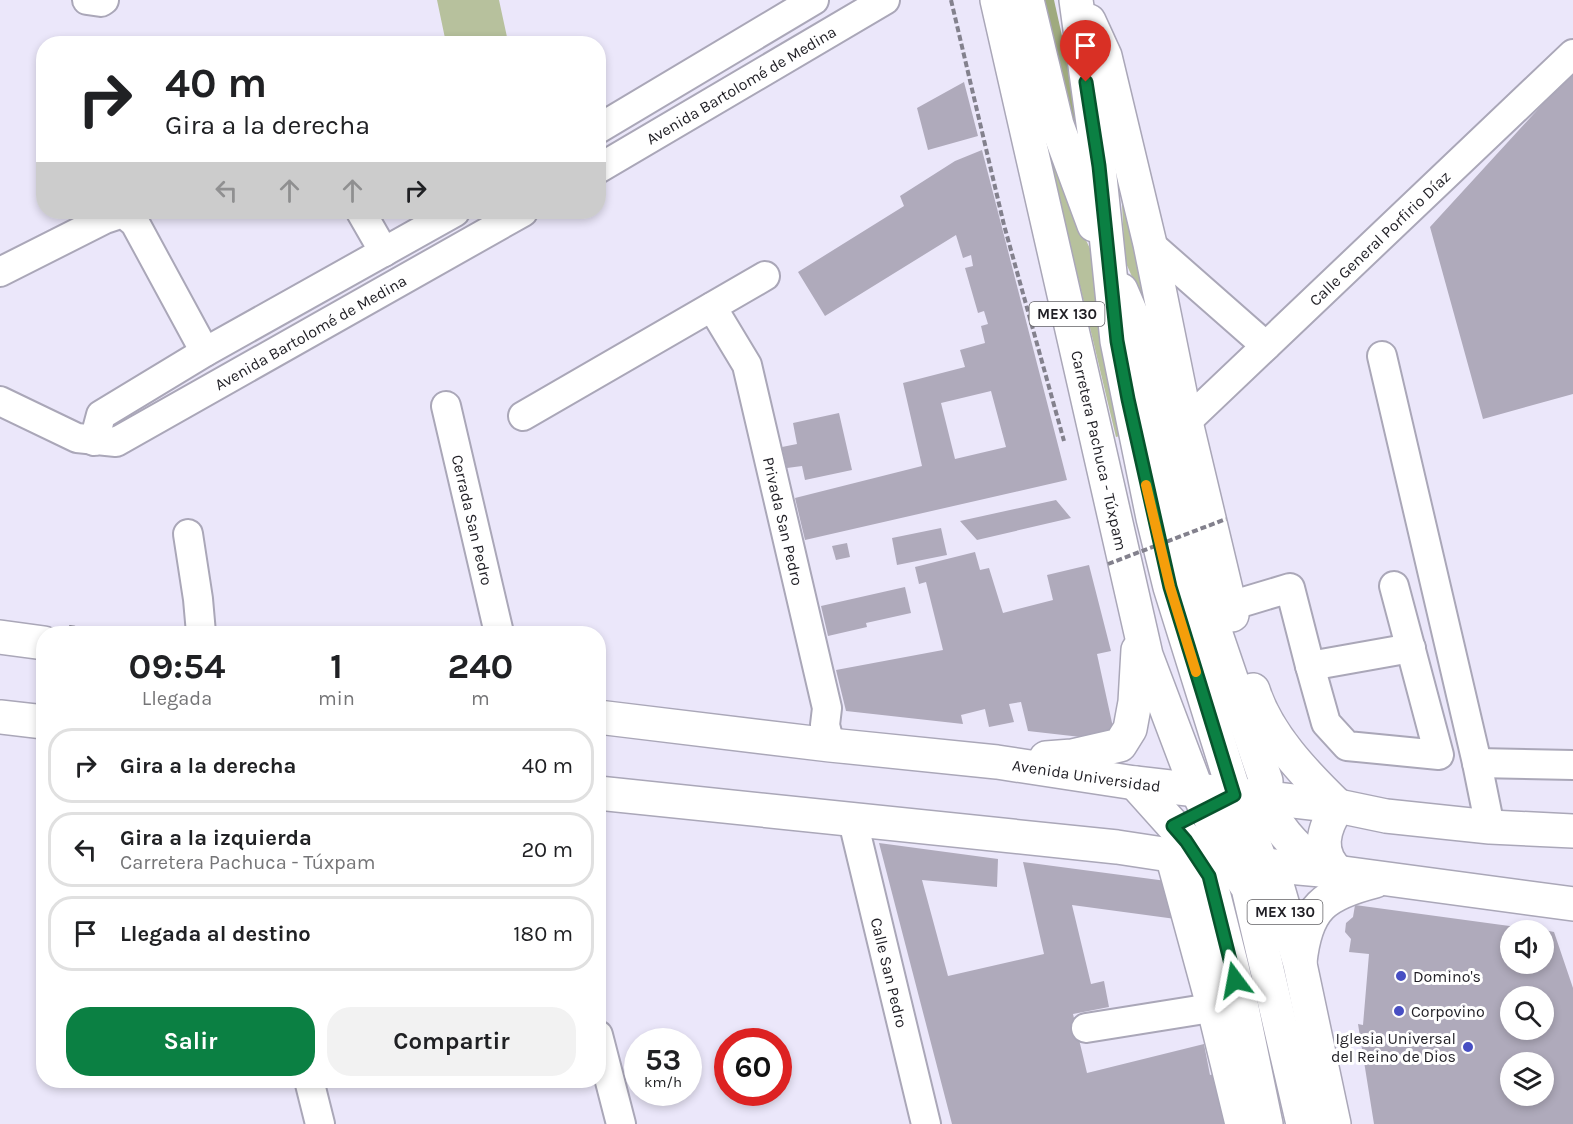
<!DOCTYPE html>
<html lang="es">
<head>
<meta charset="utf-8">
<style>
  :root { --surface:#fff; --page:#f2f2f2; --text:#202124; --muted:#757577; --line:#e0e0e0; --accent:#0b8043 }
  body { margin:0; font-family:Karla,sans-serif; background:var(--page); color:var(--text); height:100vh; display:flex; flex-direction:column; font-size:22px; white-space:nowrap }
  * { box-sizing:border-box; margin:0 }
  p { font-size:20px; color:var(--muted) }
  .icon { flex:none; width:33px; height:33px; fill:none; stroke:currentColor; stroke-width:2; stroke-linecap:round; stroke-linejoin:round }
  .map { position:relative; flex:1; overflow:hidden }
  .sheet { position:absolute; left:36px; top:626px; width:570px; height:462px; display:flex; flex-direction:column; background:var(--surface); border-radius:24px; box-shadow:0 3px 9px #0003 }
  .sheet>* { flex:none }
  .hud { position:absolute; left:36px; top:36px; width:570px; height:183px; border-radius:24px; box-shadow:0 3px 9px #0003; background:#fff; color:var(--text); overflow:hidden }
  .fabs { position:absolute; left:1500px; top:920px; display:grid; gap:12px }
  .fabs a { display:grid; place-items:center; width:54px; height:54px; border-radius:50%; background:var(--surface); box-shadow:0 3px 9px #0003; font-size:30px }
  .speed { position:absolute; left:624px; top:1028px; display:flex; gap:12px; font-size:30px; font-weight:700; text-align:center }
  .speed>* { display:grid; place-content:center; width:78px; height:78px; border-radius:50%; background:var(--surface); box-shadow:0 3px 9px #0003; line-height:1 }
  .speed small { font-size:15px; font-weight:400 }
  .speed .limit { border:9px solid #d22; background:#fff; color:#111 }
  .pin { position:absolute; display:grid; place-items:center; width:51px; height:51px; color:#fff; margin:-62px -26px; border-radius:50% 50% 50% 0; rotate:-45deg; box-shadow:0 0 6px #0007 }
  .pin .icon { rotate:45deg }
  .me { position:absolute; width:66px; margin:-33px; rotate:347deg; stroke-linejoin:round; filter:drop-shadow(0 0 4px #0008) }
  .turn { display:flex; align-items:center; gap:21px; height:126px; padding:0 30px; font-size:27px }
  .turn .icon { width:78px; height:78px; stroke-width:2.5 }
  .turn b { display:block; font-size:42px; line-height:51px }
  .lanes { display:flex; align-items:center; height:57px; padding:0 30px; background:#0003; justify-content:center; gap:30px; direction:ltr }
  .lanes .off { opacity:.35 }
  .eta { display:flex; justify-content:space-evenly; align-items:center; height:102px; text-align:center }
  .eta b { font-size:36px; font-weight:700; line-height:42px }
  .cta { display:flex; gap:12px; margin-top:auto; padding:12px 30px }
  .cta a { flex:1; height:69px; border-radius:24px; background:var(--accent); color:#fff; font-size:24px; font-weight:700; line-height:69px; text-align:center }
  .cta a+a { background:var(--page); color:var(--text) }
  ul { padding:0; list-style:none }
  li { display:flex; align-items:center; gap:18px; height:75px; margin:0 12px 9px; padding:0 18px; border:3px solid var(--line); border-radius:24px }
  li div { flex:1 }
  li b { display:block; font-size:22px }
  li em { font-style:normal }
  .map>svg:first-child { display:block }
</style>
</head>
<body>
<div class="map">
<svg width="1573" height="1124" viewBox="0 0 1573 1124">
  <rect width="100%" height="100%" fill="#ebe7fa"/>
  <!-- green -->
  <path fill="#b7c19d" d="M437,0H499L507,37L478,43H446Z
    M1053,157L1083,234L1096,261L1120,436L1116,437L1050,160Z
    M1120,168L1155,328L1125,261Z"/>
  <!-- forest -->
  <path fill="#9faa7e" d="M1043,0H1054L1079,112L1078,118L1076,121L1072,120Z"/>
  <!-- building -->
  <path fill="#afaabb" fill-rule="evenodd" d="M1573,71V394L1483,419L1430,227Z
    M964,82L978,136L928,150L917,108Z
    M982,150L1067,480L805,540L795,498L922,466L903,383L965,367L960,350L985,343L981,326L988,324L984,311L978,313L965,268L973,266L971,255L963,258L956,235L825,316L798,272L904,206L900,196L955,161ZM991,391L1006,447L955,459L941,403Z
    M839,413L852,470L805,480L802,466L787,468L782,447L797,444L793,423Z
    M1056,500L1071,518L977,540L960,521Z
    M941,528L947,555L897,565L892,538Z
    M847,543L850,557L836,560L832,546Z
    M975,552L980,570L989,568L1003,613L1053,600L1047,575L1089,565L1111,651L1097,654L1116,741L1028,731L1021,702L1009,704L1014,722L989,727L985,709L961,715L963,724L846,711L836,670L943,650L926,582L919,584L915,567Z
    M905,587L911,613L866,623L867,627L828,636L821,606Z
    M879,843L998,859L997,887L922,880L948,976L1044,954L1023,862L1174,882L1183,920L1072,905L1091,984L1104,981L1109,1007L1073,1014L1087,1073L1204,1044L1210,1075L1219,1073L1231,1124H952Z
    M1355,905L1532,929L1510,930V963H1544V930L1554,932L1573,988V1124H1374L1358,1024L1363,1025L1369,954L1349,952L1351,939L1345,932L1346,923L1353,917ZM1510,996H1544V1029H1510ZM1510,1062H1544V1095H1510Z"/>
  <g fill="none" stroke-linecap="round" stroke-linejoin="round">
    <!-- minor casing -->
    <g stroke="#aaa7b8" stroke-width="32">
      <g id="minor">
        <path d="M87,0L101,2L104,0"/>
        <path d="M598,129L814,0"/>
        <path id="s1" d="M598,169L885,0"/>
        <path d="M361,212L384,252"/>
        <path d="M1150,244L1266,346"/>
        <path d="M0,272L105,219L123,213L135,223L205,352"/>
        <path id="s2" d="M712,307L747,365L827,708L825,725L830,745"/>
        <path d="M1382,356L1477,763L1490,827"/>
        <path id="s3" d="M0,401L77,438L116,442L523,212"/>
        <path id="s4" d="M446,406L499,633"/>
        <path d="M523,416L765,276"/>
        <path id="s5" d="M1186,422L1573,54"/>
        <path d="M94,441L101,415L205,352L455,212"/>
        <path d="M188,534L198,599L201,633"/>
        <path d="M1230,606L1290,588L1310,666L1411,648"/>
        <path d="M1310,666L1326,723L1347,746L1439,755L1394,586"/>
        <path d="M1477,763L1573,765"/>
        <path id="s6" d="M853,821L926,1124"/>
        <path d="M1086,1028L1236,1004"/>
        <path d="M598,1035L621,1124"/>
        <path d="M309,1080L320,1124"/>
      </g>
    </g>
    <!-- major casing -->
    <g stroke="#aaa7b8" stroke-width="36">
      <g id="major">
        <path id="s7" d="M997,0L1146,655L1197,790L1231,862L1248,888L1303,1124"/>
        <path d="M1027,0L1057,125L1094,225"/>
        <path d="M1076,0L1099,167L1117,341L1153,518L1170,587L1235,795L1262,865L1277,885L1300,964L1334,1124"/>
        <path d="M1089,21L1105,56L1150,244L1186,422L1232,615"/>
        <path d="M1121,290L1140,334L1159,396L1189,541L1205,602L1266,781C1266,787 1265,794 1266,800C1275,829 1300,850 1321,870"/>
        <path d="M0,637L44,643"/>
        <path d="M1253,690C1267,735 1305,774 1338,806"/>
        <path d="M0,717L44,722"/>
        <path id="s8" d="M598,717L830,745L997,762L1135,783L1338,806L1386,816L1490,827L1573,831"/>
        <path d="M1046,758L1072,756L1120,745L1130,729L1135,702L1138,650"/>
        <path d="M1135,783L1187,841L1209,876L1241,1003L1266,1124"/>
        <path d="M598,793L1117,847L1196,859L1321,870L1573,904"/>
        <path d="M1338,806C1323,829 1316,853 1339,873"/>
        <path d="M1172,855L1214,1009L1242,1124"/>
        <path d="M1300,962C1306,907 1324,894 1375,881"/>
      </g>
    </g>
    <!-- path -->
    <path stroke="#83818d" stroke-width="4" stroke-dasharray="6 3" stroke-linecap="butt" d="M951,0L1004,225L1064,441
      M69,627L111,633"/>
    <!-- minor -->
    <use href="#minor" stroke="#fff" stroke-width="28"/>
    <!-- major -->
    <use href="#major" stroke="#fff" stroke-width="33"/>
    <!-- path-bridge -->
    <path stroke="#83818d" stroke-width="4" stroke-dasharray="6 3" stroke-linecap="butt" d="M1108,564L1226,519"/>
  </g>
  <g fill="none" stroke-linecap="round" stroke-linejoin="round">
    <!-- route casing -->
    <g stroke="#07532c" stroke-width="15">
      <path id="route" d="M1086,82L1099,166L1117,341L1128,399L1170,587L1234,795L1173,826L1186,841L1209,876L1235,980"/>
    </g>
    <!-- route -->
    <use href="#route" stroke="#0b8043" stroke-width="10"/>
    <!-- slow -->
    <path stroke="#f59e0b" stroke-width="10" d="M1146,485L1170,587L1196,672"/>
  </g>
  <!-- markers -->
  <g fill="#474ec3" stroke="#fff" stroke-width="2">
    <circle cx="1401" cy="976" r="6"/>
    <circle cx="1399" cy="1011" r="6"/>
    <circle cx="1468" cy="1047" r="6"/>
  </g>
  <g text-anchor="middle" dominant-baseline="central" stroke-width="6" stroke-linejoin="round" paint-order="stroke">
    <!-- shield labels -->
    <g fill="#fff" stroke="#636266" stroke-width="1.5">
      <rect x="1029.5" y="302" width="75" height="24" rx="4.5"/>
      <rect x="1247.5" y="900" width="75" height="24" rx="4.5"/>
    </g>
    <g font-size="15" font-weight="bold" fill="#201f25">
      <text x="1067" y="314">MEX 130</text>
      <text x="1285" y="912">MEX 130</text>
    </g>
    <!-- street labels -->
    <g font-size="16" fill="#201f25" stroke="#fff">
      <text stroke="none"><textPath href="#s1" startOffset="166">Avenida Bartolomé de Medina</textPath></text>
      <text stroke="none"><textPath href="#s5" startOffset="267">Calle General Porfirio Díaz</textPath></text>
      <text stroke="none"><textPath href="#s3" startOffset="348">Avenida Bartolomé de Medina</textPath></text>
      <text stroke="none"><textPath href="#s7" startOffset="462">Carretera Pachuca - Túxpam</textPath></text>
      <text stroke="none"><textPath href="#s4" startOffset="117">Cerrada San Pedro</textPath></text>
      <text stroke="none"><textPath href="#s2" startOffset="228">Privada San Pedro</textPath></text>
      <text stroke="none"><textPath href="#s8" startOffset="492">Avenida Universidad</textPath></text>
      <text stroke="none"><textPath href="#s6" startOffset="156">Calle San Pedro</textPath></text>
    </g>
    <!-- poi labels -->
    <g font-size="16" fill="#201f25" stroke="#fff" text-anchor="start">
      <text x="1413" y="976">Domino's</text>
      <text x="1411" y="1011">Corpovino</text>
      <text x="1456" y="1038" text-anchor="end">Iglesia Universal<tspan x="1456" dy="18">del Reino de Dios</tspan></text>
    </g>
  </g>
</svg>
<div class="fabs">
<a><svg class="icon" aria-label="sound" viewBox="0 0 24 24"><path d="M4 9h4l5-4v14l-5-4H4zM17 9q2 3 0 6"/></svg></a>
<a><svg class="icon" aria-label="search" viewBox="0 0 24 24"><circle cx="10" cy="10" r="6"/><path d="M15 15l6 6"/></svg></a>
<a><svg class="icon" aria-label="layers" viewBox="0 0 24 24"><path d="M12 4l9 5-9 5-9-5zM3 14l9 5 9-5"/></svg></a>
</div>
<div class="speed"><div>53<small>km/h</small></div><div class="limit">60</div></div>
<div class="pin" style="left:1086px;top:82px;background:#d93025"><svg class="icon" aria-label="arrive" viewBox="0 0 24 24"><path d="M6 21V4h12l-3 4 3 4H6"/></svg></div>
<svg class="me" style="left:1235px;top:980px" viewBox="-20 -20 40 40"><path d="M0-17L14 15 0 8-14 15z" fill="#0b8043" stroke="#fff" stroke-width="4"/></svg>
<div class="hud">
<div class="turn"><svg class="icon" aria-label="right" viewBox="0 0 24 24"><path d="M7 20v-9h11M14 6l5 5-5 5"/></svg><div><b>40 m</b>Gira a la derecha</div></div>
<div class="lanes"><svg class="icon off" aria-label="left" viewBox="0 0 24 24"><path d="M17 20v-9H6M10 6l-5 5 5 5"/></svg><svg class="icon off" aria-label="ahead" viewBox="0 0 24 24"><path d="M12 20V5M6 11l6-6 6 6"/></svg><svg class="icon off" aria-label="ahead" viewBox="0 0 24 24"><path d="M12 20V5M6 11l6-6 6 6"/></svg><svg class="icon" aria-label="right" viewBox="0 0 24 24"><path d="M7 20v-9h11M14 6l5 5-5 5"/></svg></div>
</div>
<section class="sheet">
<div class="eta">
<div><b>09:54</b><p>Llegada</p></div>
<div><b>1</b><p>min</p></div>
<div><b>240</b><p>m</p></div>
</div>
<ul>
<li><svg class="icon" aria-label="right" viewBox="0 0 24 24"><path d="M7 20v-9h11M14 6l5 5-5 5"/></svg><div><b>Gira a la derecha</b></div><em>40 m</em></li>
<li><svg class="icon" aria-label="left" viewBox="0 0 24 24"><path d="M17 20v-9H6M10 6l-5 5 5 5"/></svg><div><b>Gira a la izquierda</b><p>Carretera Pachuca - Túxpam</p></div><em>20 m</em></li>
<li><svg class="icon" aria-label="arrive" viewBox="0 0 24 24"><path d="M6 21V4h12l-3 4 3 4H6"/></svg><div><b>Llegada al destino</b></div><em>180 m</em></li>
</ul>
<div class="cta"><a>Salir</a><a>Compartir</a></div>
</section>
</div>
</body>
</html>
